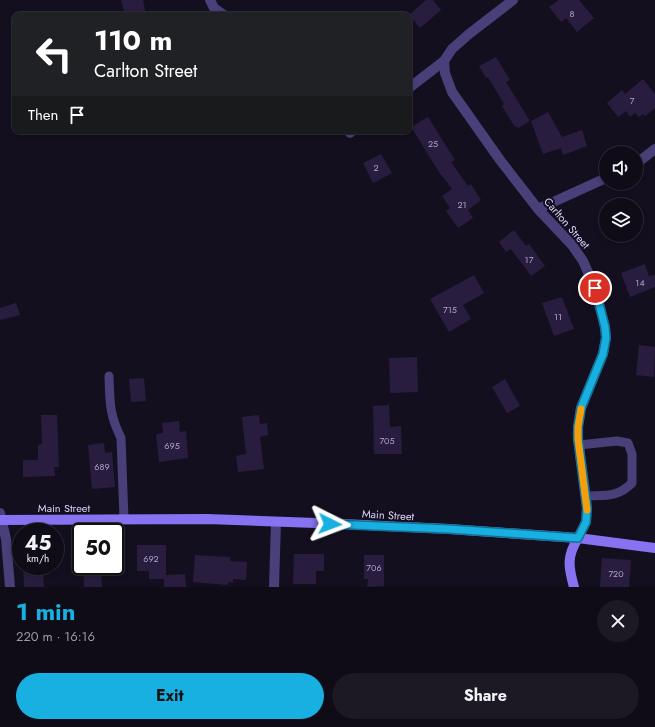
<!DOCTYPE html>
<html lang="en">
<head>
<meta charset="utf-8">
<style>
  :root { --surface:#0f0b17; --page:#1d1924; --text:#f1f3f6; --muted:#9b9ba1; --line:#2f2b36; --accent:#17b0e1 }
  body { margin:0; font-family:Jost,sans-serif; background:var(--page); color:var(--text); height:100vh; display:flex; flex-direction:column; font-size:15px; white-space:nowrap }
  * { box-sizing:border-box; margin:0 }
  p { font-size:13px; color:var(--muted) }
  .icon { flex:none; width:22px; height:22px; fill:none; stroke:currentColor; stroke-width:2; stroke-linecap:round; stroke-linejoin:round }
  .map { position:relative; height:587px; overflow:hidden }
  .panel { display:flex; flex-direction:column; background:var(--surface); flex:1 }
  .panel>* { flex:none }
  .banner { position:absolute; left:12px; top:12px; width:400px; height:122px; border-radius:8px; box-shadow:0 2px 6px #0003,0 0 0 1px var(--line); background:#202124; color:#fff; overflow:hidden }
  .tools { position:absolute; left:599px; top:146px; display:grid; gap:8px }
  .tools a { display:grid; place-items:center; width:44px; height:44px; border-radius:50%; background:var(--surface); box-shadow:0 2px 6px #0003,0 0 0 1px var(--line); font-size:20px }
  .speed { position:absolute; left:12px; top:523px; display:flex; gap:8px; font-size:20px; font-weight:700; text-align:center }
  .speed>* { display:grid; place-content:center; width:52px; height:52px; border-radius:50%; background:var(--surface); box-shadow:0 2px 6px #0003,0 0 0 1px var(--line); line-height:1 }
  .speed small { font-size:10px; font-weight:400 }
  .speed .limit { border:2px solid #111; border-radius:6px; background:#fff; color:#111 }
  .pin { position:absolute; display:grid; place-items:center; width:34px; height:34px; color:#fff; margin:-17px; border:2px solid #fff; border-radius:50%; box-shadow:0 1px 4px #0007 }
  .me { position:absolute; width:44px; margin:-22px; rotate:93deg; stroke-linejoin:round; filter:drop-shadow(0 0 3px #0008) }
  .turn { display:flex; align-items:center; gap:14px; height:84px; padding:0 16px; font-size:18px }
  .turn .icon { width:52px; height:52px; stroke-width:2.5 }
  .turn b { display:block; font-size:28px; line-height:34px }
  .then { display:flex; align-items:center; height:38px; padding:0 16px; background:#0003; gap:8px; font-size:15px }
  .round { display:grid; place-items:center; flex:none; width:42px; height:42px; border-radius:21px; background:var(--page) }
  .head { display:flex; align-items:center; justify-content:space-between; height:68px; padding:0 16px }
  h1 { font-size:24px; font-weight:700; line-height:30px; color:var(--accent) }
  .action { display:flex; gap:8px; margin-top:auto; padding:8px 16px }
  .action a { flex:1; height:46px; border-radius:24px; background:var(--accent); color:#111; font-size:16px; font-weight:700; line-height:46px; text-align:center }
  .action a+a { background:var(--page); color:var(--text) }
  .map>svg:first-child { display:block }
</style>
</head>
<body>
<div class="map">
<svg width="655" height="587" viewBox="0 0 655 587">
  <rect width="100%" height="100%" fill="#140f1f"/>
  <!-- building -->
  <path fill="#281d3e" d="M121,0H143L146,15H125Z
    M426,0H433L441,10L420,28L409,15Z
    M559,0H579L594,18L577,32L566,18L561,22L549,7Z
    M496,57L510,80L506,82L530,121L518,128L517,126L515,127L502,106L504,104L488,77L486,78L479,66Z
    M643,79L655,94V108L645,116L643,114L639,117L635,113L630,117L626,111L618,117L607,103L622,90L625,94Z
    M548,112L562,137L582,130L587,146L563,155L561,148L543,154L531,121Z
    M428,117L455,160L451,162L468,186L471,184L481,200L468,210L473,218L458,228L446,211L450,208L442,196L452,189L439,172L411,127Z
    M381,154L392,173L373,183L363,163Z
    M514,230L526,246L529,244L545,266L531,276L511,249L506,252L499,242Z
    M645,264L649,276L655,275V287L630,297L621,273Z
    M474,275L484,293L463,305L471,319L449,332L430,299Z
    M562,297L574,329L554,336L542,303Z
    M16,303L20,315L0,320V308Z
    M639,345L655,347L654,377L636,375Z
    M417,357L418,392L390,393L389,358Z
    M144,378L146,401L131,402L129,379Z
    M505,379L520,406L507,413L492,387Z
    M389,405L390,427L401,426L402,454H374L373,406Z
    M41,415H57L59,467H54L55,476L23,477V460H38V445L42,444Z
    M259,415L260,424L267,423L268,435L260,437L264,469L238,472L236,456L246,454L242,417Z
    M179,421L180,432L186,431L188,458L159,462L156,434L163,433L162,423Z
    M104,443L105,453L112,452L115,487L92,489L88,445Z
    M137,545H166V575L185,574L186,587H164V579H149V571H137Z
    M294,554H324V571H316V584H293Z
    M195,555L230,557V561L247,562L246,580L233,579V583L228,582V585L193,582Z
    M364,555H384V586L367,587L368,579H364Z
    M602,558L631,560L629,587H600Z
    M23,566H43L44,587H24Z
    M83,566H101L102,587H84Z"/>
  <g fill="none" stroke-linecap="round" stroke-linejoin="round">
    <!-- lane -->
    <path stroke="#493f79" stroke-width="9" d="M109,376C110,402 109,414 121,438L124,519
      M579,445L617,441L628,443L632,454V483C617,498 605,495 586,496"/>
    <!-- street -->
    <path stroke="#493f79" stroke-width="10" d="M210,0L214,8L224,15
      M444,61L445,73L452,92L500,160L538,209L572,245L583,261L595,288L605,327L606,338L603,354L581,408L578,427V439L587,508L586,522L578,538
      M409,88L444,61L452,49L469,34L513,0
      M350,133L352,131
      M636,164L655,149
      M538,209L606,178
      M0,513L6,539L10,587
      M274,587L276,522"/>
    <!-- secondary -->
    <path stroke="#8773f1" stroke-width="10" d="M0,520L207,519L343,524L449,529L578,538L655,548
      M574,587C568,566 567,556 578,538"/>
  </g>
  <g fill="none" stroke-linecap="round" stroke-linejoin="round">
    <!-- route casing -->
    <g stroke="#0f7292" stroke-width="10">
      <path id="route" d="M330,524L449,529L578,538L586,522L587,508L578,439V427L581,408L603,354L606,338L605,327L595,288"/>
    </g>
    <!-- route -->
    <use href="#route" stroke="#17b0e1" stroke-width="7"/>
    <!-- slow -->
    <path stroke="#f59e0b" stroke-width="7" d="M581,409L578,427V439L587,510"/>
  </g>
  <g text-anchor="middle" dominant-baseline="central" stroke-width="4" stroke-linejoin="round" paint-order="stroke">
    <!-- number labels -->
    <g font-size="9" fill="#afa5cb">
      <text x="572" y="13">8</text>
      <text x="632" y="100">7</text>
      <text x="433" y="143">25</text>
      <text x="376" y="167">2</text>
      <text x="462" y="204">21</text>
      <text x="529" y="259">17</text>
      <text x="640" y="282">14</text>
      <text x="450" y="309">715</text>
      <text x="558" y="316">11</text>
      <text x="387" y="440">705</text>
      <text x="172" y="445">695</text>
      <text x="102" y="466">689</text>
      <text x="151" y="558">692</text>
      <text x="374" y="567">706</text>
      <text x="616" y="573">720</text>
    </g>
    <!-- street labels -->
    <g font-size="11" fill="#dcd2fa" stroke="#140f1f">
      <text transform="translate(567 223) rotate(49)">Carlton Street</text>
      <text x="64" y="508">Main Street</text>
      <text transform="translate(388 515) rotate(3)">Main Street</text>
    </g>
  </g>
</svg>
<div class="tools">
<a><svg class="icon" aria-label="sound" viewBox="0 0 24 24"><path d="M4 9h4l5-4v14l-5-4H4zM17 9q2 3 0 6"/></svg></a>
<a><svg class="icon" aria-label="layers" viewBox="0 0 24 24"><path d="M12 4l9 5-9 5-9-5zM3 14l9 5 9-5"/></svg></a>
</div>
<div class="speed"><div>45<small>km/h</small></div><div class="limit">50</div></div>
<div class="pin" style="left:595px;top:288px;background:#d93025"><svg class="icon" aria-label="arrive" viewBox="0 0 24 24"><path d="M6 21V4h12l-3 4 3 4H6"/></svg></div>
<svg class="me" style="left:330px;top:524px" viewBox="-20 -20 40 40"><path d="M0-17L14 15 0 8-14 15z" fill="#17b0e1" stroke="#fff" stroke-width="4"/></svg>
<div class="banner">
<div class="turn"><svg class="icon" aria-label="left" viewBox="0 0 24 24"><path d="M17 20v-9H6M10 6l-5 5 5 5"/></svg><div><b>110 m</b>Carlton Street</div></div>
<div class="then">Then<svg class="icon" aria-label="arrive" viewBox="0 0 24 24"><path d="M6 21V4h12l-3 4 3 4H6"/></svg></div>
</div>
</div>
<section class="panel">
<div class="head"><div><h1>1 min</h1><p>220 m · 16:16</p></div><a class="round"><svg class="icon" aria-label="close" viewBox="0 0 24 24"><path d="M6 6l12 12M18 6L6 18"/></svg></a></div>
<div class="action"><a>Exit</a><a>Share</a></div>
</section>
</body>
</html>
